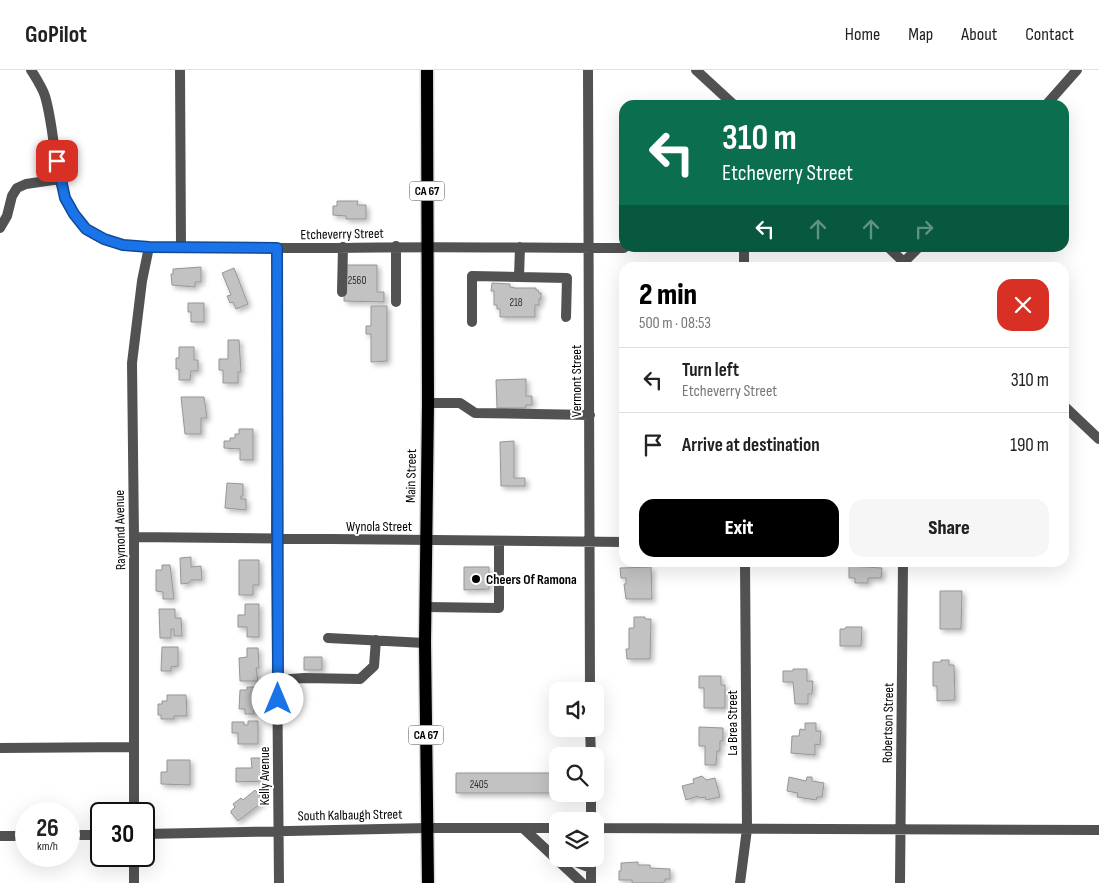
<!DOCTYPE html>
<html lang="en">
<head>
<meta charset="utf-8">
<style>
  :root { --surface:#fff; --page:#f6f6f6; --text:#222; --muted:#767676; --line:#e0e0e0; --accent:#000 }
  body { margin:0; font-family:"Sofia Sans Condensed",sans-serif; background:var(--page); color:var(--text); height:100vh; display:flex; flex-direction:column; font-size:19px; white-space:nowrap }
  * { box-sizing:border-box; margin:0 }
  p { font-size:16px; color:var(--muted) }
  .icon { flex:none; width:28px; height:28px; fill:none; stroke:currentColor; stroke-width:2; stroke-linecap:round; stroke-linejoin:round }
  .map { position:relative; flex:1; overflow:hidden }
  .drawer { position:absolute; left:619px; top:192px; width:450px; height:305px; display:flex; flex-direction:column; background:var(--surface); border-radius:15px; box-shadow:0 5px 20px #0002 }
  .drawer>* { flex:none }
  .hud { position:absolute; left:619px; top:30px; width:450px; height:152px; border-radius:15px; box-shadow:0 5px 20px #0002; background:#0b6e4f; color:#fff; overflow:hidden }
  .tools { position:absolute; left:549px; top:612px; display:grid; gap:10px }
  .tools a { display:grid; place-items:center; width:55px; height:55px; border-radius:10px; background:var(--surface); box-shadow:0 5px 20px #0002; font-size:25px }
  .speed { position:absolute; left:15px; top:732px; display:flex; gap:10px; font-size:25px; font-weight:700; text-align:center }
  .speed>* { display:grid; place-content:center; width:65px; height:65px; border-radius:50%; background:var(--surface); box-shadow:0 5px 20px #0002; line-height:1 }
  .speed small { font-size:12px; font-weight:400 }
  .speed .limit { border:2px solid #111; border-radius:8px; background:#fff; color:#111 }
  .pin { position:absolute; display:grid; place-items:center; width:42px; height:42px; color:#fff; margin:-21px; border-radius:10px; box-shadow:0 2px 8px #0006 }
  .me { position:absolute; width:55px; margin:-28px; rotate:0deg; stroke-linejoin:round; filter:drop-shadow(0 0 4px #0008) }
  .turn { display:flex; align-items:center; gap:18px; height:105px; padding:0 20px; font-size:22px }
  .turn .icon { width:65px; height:65px; stroke-width:2.5 }
  .turn b { display:block; font-size:35px; line-height:42px }
  .lanes { display:flex; align-items:center; height:48px; padding:0 20px; background:#0003; justify-content:center; gap:25px; direction:ltr }
  .lanes .off { opacity:.35 }
  .round { display:grid; place-items:center; flex:none; width:52px; height:52px; border-radius:15px; background:var(--page) }
  .summary { display:flex; align-items:center; justify-content:space-between; height:85px; padding:0 20px }
  h1 { font-size:30px; font-weight:800; line-height:38px; color:var(--accent) }
  .primary-button { display:flex; gap:10px; margin-top:auto; padding:10px 20px }
  .primary-button a { flex:1; height:58px; border-radius:15px; background:var(--accent); color:#fff; font-size:20px; font-weight:800; line-height:58px; text-align:center }
  .primary-button a+a { background:var(--page); color:var(--text) }
  ul { padding:0; list-style:none }
  li { display:flex; align-items:center; gap:15px; height:65px; padding:0 20px; border-top:1px solid var(--line) }
  li div { flex:1 }
  li b { display:block; font-size:19px }
  li em { font-style:normal }
  header { display:flex; align-items:center; gap:30px; box-sizing:border-box; height:70px; padding:0 25px; background:var(--surface); border-bottom:1px solid var(--line) }
  header strong { font-size:24px }
  nav { display:flex; gap:28px; margin-inline-start:auto; font-size:18px }
  .map>svg:first-child { display:block }
</style>
</head>
<body>
<header>
<strong>GoPilot</strong>
<nav><a>Home</a><a>Map</a><a>About</a><a>Contact</a></nav>
</header>
<div class="map">
<svg width="1099" height="813" viewBox="0 0 1099 813">
  <defs>
    <filter id="shadow"><feDropShadow dx="3" dy="3" stdDeviation="2.5" flood-color="#0004"/></filter>
  </defs>
  <rect width="100%" height="100%" fill="#fff"/>
  <!-- building -->
  <path fill="#c2c2c2" stroke="#969696" filter="url(#shadow)" d="M337,131H358L357,135H366V149H346V146L333,145V136H337Z
    M345,195H377V222H384V232L344,231Z
    M201,197V212H195V217L172,215L171,204H173V199Z
    M234,198L248,234L236,239L233,232L230,233L227,226L231,225L222,203Z
    M492,213L510,214V217L515,218H536V220H538L539,223H541V229H539V235H535V247H500V239H497V235H494V221H491Z
    M188,233H204V252H191V242H188Z
    M371,236H387V291L371,292V264H366V256H371Z
    M228,270H239L241,302H238V313H223V300H219V289H228Z
    M179,277H194V290H198V301H191L190,310H179V299H176V288H179Z
    M526,309V326H532V335H526L525,338H497L496,310Z
    M181,327H204L207,348H201V364H185Z
    M239,359H253V390H240V379L224,378V371H230V368H235V364H239Z
    M514,371V408H525V416H501L500,372Z
    M227,413L243,414V426H241V429H246V440L225,438Z
    M191,487V497L201,496L202,510H191L189,513L181,514L180,488Z
    M239,490H259V515H253V525H239Z
    M162,495H170L174,529H163V522L156,521V500H162Z
    M849,496L882,498L881,508H868V513H855V508H849Z
    M464,497H489V519L464,520Z
    M651,497L652,529H626L624,514H626V508H621L620,498Z
    M940,521H962L961,559H940Z
    M245,534H259V567H247V557H238V545H245Z
    M159,539H175V548H181L182,566H174V559H171V568H160Z
    M634,547H645V549H651L650,589H627L626,579H629V558H634Z
    M846,557H862L861,576H840V559H845Z
    M162,577H178V596L171,597V601H161Z
    M247,578H258L259,598H256L258,611H240L239,588L247,587Z
    M304,587H322V600H304Z
    M941,590H949V595H954L955,630L937,631V616H933V592H941Z
    M793,599H807V611H813L812,624H808V634H795L793,612H783V601H793Z
    M699,606H721V615H725V638H704V618H699Z
    M247,617H258V627H256V639H254V644H245V639H239L240,620H247Z
    M167,625H186L187,646H174V649H161V645H158V634H162V631H167Z
    M248,651H258V674H238V663H232V652H244V655H248Z
    M805,653H816V661H821L820,675L815,674V685L791,683L792,666H799L800,659L805,660Z
    M699,657L723,658V671H720V681H717L716,695H705V676H699Z
    M251,688H263L264,711L236,712V698H252Z
    M167,690H190V715L161,714V702H167Z
    M456,703H558V723H456Z
    M702,706L706,710L715,708L720,727L706,730L705,727L699,728L698,726L686,730L682,716L694,713L693,709Z
    M789,707L806,711L807,707H812V711L824,713L822,727H817L816,730L797,727L798,723L787,721Z
    M255,720L264,731L238,751L231,743V741L235,737L233,734L241,728L243,730Z
    M638,792V795H650V798L670,799V809H665V811L662,813H632V810H619V801H621V793Z"/>
  <g fill="none" stroke-linecap="round" stroke-linejoin="round">
    <!-- major casing -->
    <g stroke="#dbdbdb" stroke-width="15">
      <path id="major" d="M427,0L428,333L425,573L428,813"/>
    </g>
    <!-- minor -->
    <path stroke="#525252" stroke-width="10" d="M31,0C36,8 42,17 45,26C58,70 51,124 85,158C94,166 110,172 123,175C146,179 171,177 194,177C241,178 287,178 334,178C431,176 527,178 624,178
      M180,0L181,177
      M588,0L590,621
      M696,0L734,35
      M1046,35L1077,0
      M0,158L7,146L12,126L17,118L26,114L60,109
      M520,177L519,207L567,208L566,247
      M744,178V198
      M889,178L910,198
      M277,179L276,469L279,813
      M904,198V192L918,178
      M342,222L343,177
      M396,232V176
      M472,252V206L519,207
      M428,333H460L475,343L590,345
      M1064,336L1099,369
      M134,467L624,472
      M425,537L499,538V471
      M328,568L425,573
      M277,610L304,608L360,609L374,596L376,570
      M590,659L591,686
      M0,678L134,677
      M591,724V751
      M134,744V467L132,293L142,211L149,177
      M523,758L582,813
      M595,758L1099,760
      M144,764L428,758H558
      M69,765H101
      M0,766H26
      M568,789L591,798
      M134,813V786
      M591,813V789
      M740,813L747,759L745,492
      M900,813L903,492"/>
    <!-- major -->
    <use href="#major" stroke="#000" stroke-width="12"/>
  </g>
  <g fill="none" stroke-linecap="round" stroke-linejoin="round">
    <!-- route casing -->
    <g stroke="#114b97" stroke-width="12">
      <path id="route" d="M57,91L65,128L74,144L86,159L104,169L123,175L149,177L277,178L278,629"/>
    </g>
    <!-- route -->
    <use href="#route" stroke="#1a73e8" stroke-width="9"/>
  </g>
  <!-- markers -->
  <circle fill="#000" stroke="#fff" stroke-width="2" cx="476" cy="509" r="5"/>
  <g text-anchor="middle" dominant-baseline="central" stroke-width="4" stroke-linejoin="round" paint-order="stroke">
    <!-- number labels -->
    <g font-size="11" fill="#303030">
      <text x="357" y="210">2560</text>
      <text x="516" y="232">218</text>
      <text x="479" y="714">2405</text>
    </g>
    <!-- shield labels -->
    <g fill="#fff" stroke="#4c4c4c" stroke-width="1">
      <rect x="409.5" y="111.5" width="35" height="19" rx="4"/>
      <rect x="408.5" y="655.5" width="35" height="19" rx="4"/>
    </g>
    <g font-size="12" font-weight="bold" fill="#000">
      <text x="427" y="121">CA 67</text>
      <text x="426" y="665">CA 67</text>
    </g>
    <!-- street labels -->
    <g font-size="14" fill="#000" stroke="#fff">
      <text transform="translate(342 164) rotate(-1)">Etcheverry Street</text>
      <text transform="translate(576 311) rotate(-90)">Vermont Street</text>
      <text transform="translate(411 406) rotate(-89)">Main Street</text>
      <text x="379" y="456">Wynola Street</text>
      <text transform="translate(120 460) rotate(-91)">Raymond Avenue</text>
      <text transform="translate(732 653) rotate(-90)">La Brea Street</text>
      <text transform="translate(888 653) rotate(-89)">Robertson Street</text>
      <text transform="translate(264 706) rotate(-90)">Kelly Avenue</text>
      <text transform="translate(350 745) rotate(-1)">South Kalbaugh Street</text>
    </g>
    <!-- poi labels -->
    <g font-size="14" font-weight="bold" fill="#000" stroke="#fff" text-anchor="start">
      <text x="486" y="509">Cheers Of Ramona</text>
    </g>
  </g>
</svg>
<div class="tools">
<a><svg class="icon" aria-label="sound" viewBox="0 0 24 24"><path d="M4 9h4l5-4v14l-5-4H4zM17 9q2 3 0 6"/></svg></a>
<a><svg class="icon" aria-label="search" viewBox="0 0 24 24"><circle cx="10" cy="10" r="6"/><path d="M15 15l6 6"/></svg></a>
<a><svg class="icon" aria-label="layers" viewBox="0 0 24 24"><path d="M12 4l9 5-9 5-9-5zM3 14l9 5 9-5"/></svg></a>
</div>
<div class="speed"><div>26<small>km/h</small></div><div class="limit">30</div></div>
<div class="pin" style="left:57px;top:91px;background:#d93025"><svg class="icon" aria-label="arrive" viewBox="0 0 24 24"><path d="M6 21V4h12l-3 4 3 4H6"/></svg></div>
<svg class="me" style="left:278px;top:629px" viewBox="-20 -20 40 40"><circle r="19" fill="#fff"/><path d="M0-13L10 11 0 6-10 11z" fill="#1a73e8"/></svg>
<div class="hud">
<div class="turn"><svg class="icon" aria-label="left" viewBox="0 0 24 24"><path d="M17 20v-9H6M10 6l-5 5 5 5"/></svg><div><b>310 m</b>Etcheverry Street</div></div>
<div class="lanes"><svg class="icon" aria-label="left" viewBox="0 0 24 24"><path d="M17 20v-9H6M10 6l-5 5 5 5"/></svg><svg class="icon off" aria-label="ahead" viewBox="0 0 24 24"><path d="M12 20V5M6 11l6-6 6 6"/></svg><svg class="icon off" aria-label="ahead" viewBox="0 0 24 24"><path d="M12 20V5M6 11l6-6 6 6"/></svg><svg class="icon off" aria-label="right" viewBox="0 0 24 24"><path d="M7 20v-9h11M14 6l5 5-5 5"/></svg></div>
</div>
<section class="drawer">
<div class="summary"><div><h1>2 min</h1><p>500 m · 08:53</p></div><a class="round" style="background:#d93025;color:#fff"><svg class="icon" aria-label="close" viewBox="0 0 24 24"><path d="M6 6l12 12M18 6L6 18"/></svg></a></div>
<ul>
<li><svg class="icon" aria-label="left" viewBox="0 0 24 24"><path d="M17 20v-9H6M10 6l-5 5 5 5"/></svg><div><b>Turn left</b><p>Etcheverry Street</p></div><em>310 m</em></li>
<li><svg class="icon" aria-label="arrive" viewBox="0 0 24 24"><path d="M6 21V4h12l-3 4 3 4H6"/></svg><div><b>Arrive at destination</b></div><em>190 m</em></li>
</ul>
<div class="primary-button"><a>Exit</a><a>Share</a></div>
</section>
</div>
</body>
</html>
